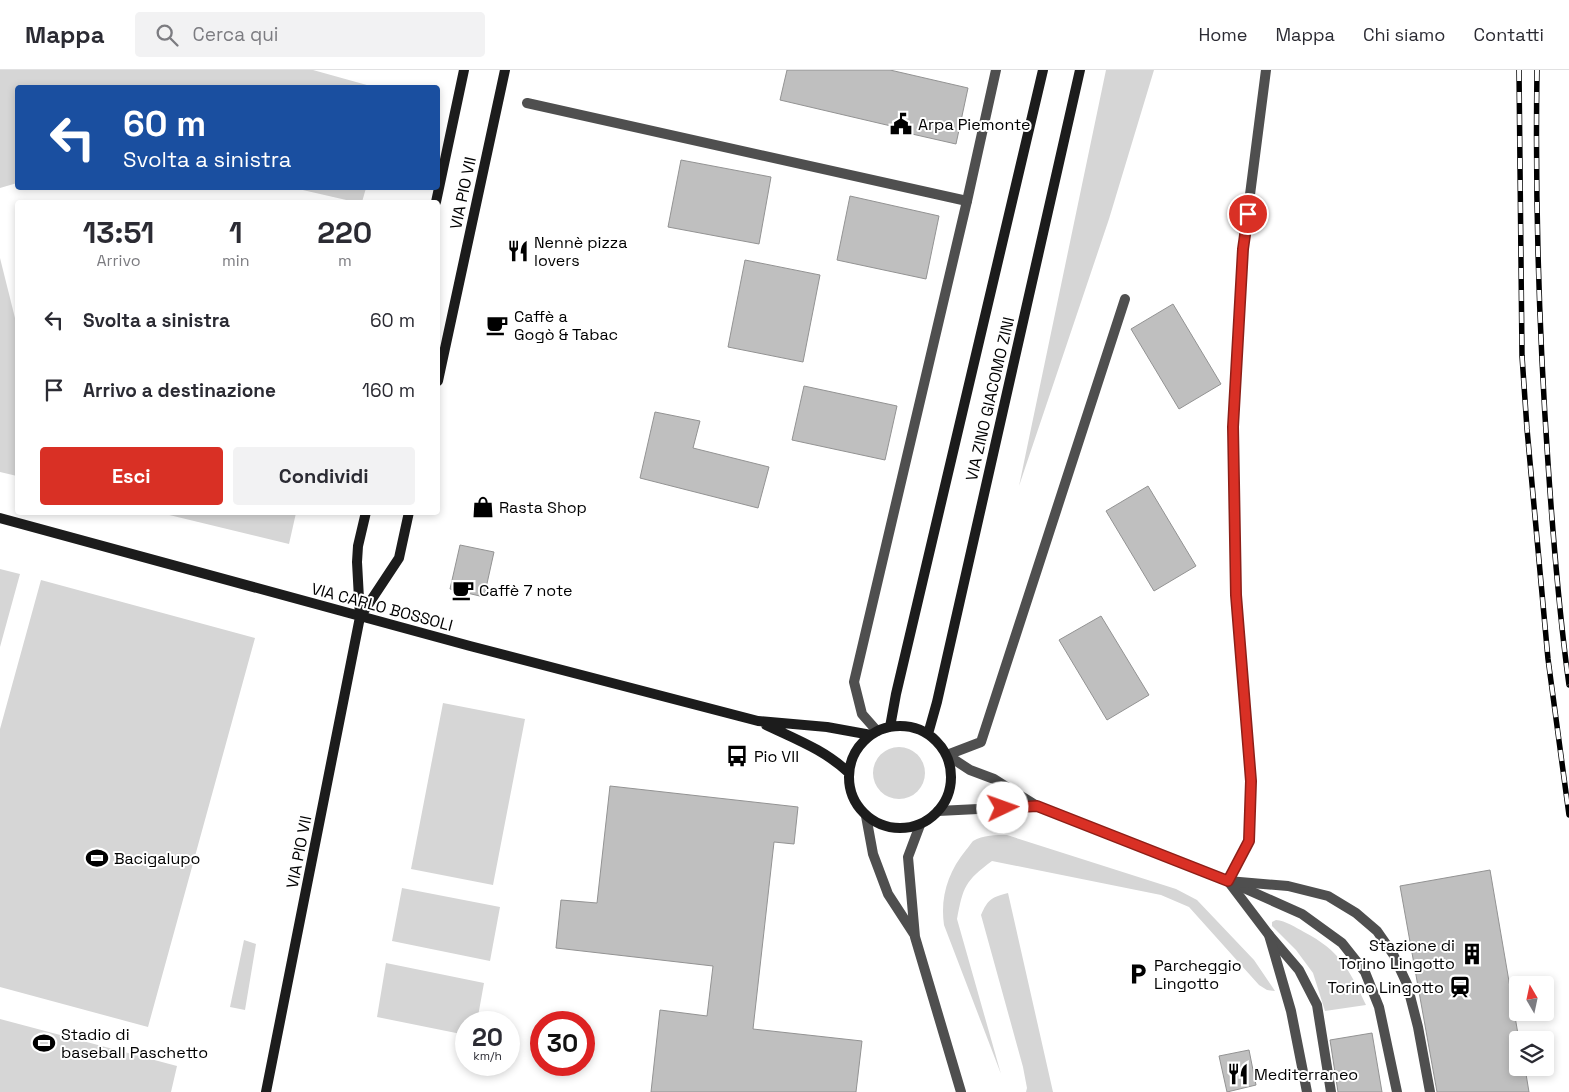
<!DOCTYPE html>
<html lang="it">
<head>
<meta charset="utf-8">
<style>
  :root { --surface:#fff; --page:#f2f2f3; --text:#2b2b33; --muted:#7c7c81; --line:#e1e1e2; --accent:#d93025 }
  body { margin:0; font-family:"Space Grotesk",sans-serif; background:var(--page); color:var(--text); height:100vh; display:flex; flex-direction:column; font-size:19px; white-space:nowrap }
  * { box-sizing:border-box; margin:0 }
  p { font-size:16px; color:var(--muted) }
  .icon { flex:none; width:28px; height:28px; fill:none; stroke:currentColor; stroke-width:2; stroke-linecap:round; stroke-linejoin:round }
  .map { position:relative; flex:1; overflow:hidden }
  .sheet { position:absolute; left:15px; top:130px; width:425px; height:315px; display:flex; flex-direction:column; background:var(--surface); border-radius:5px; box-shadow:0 2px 8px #0003 }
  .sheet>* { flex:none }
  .hud { position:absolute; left:15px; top:15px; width:425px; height:105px; border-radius:5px; box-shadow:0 2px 8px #0003; background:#1a4fa0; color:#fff; overflow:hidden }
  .needle { width:32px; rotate:351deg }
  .controls { position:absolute; left:1509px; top:906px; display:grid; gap:10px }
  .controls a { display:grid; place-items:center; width:45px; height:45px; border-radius:5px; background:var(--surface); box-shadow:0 2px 8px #0003; font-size:25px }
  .speed { position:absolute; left:455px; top:941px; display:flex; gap:10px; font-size:25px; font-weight:700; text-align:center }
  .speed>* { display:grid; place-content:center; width:65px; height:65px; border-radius:50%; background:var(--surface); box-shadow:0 2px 8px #0003; line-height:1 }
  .speed small { font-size:12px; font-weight:400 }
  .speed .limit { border:8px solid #d22; background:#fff; color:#111 }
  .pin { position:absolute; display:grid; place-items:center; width:42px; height:42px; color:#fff; margin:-21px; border:2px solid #fff; border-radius:50%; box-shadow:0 1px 5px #0007 }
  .me { position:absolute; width:55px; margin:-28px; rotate:87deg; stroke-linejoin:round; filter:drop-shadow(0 0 4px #0008) }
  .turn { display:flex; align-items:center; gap:18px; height:105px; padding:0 25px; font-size:22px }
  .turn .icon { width:65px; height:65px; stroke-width:2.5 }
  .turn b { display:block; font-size:35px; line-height:42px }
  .eta { display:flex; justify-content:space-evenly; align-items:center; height:85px; text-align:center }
  .eta b { font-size:30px; font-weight:700; line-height:35px }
  .action { display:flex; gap:10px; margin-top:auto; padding:10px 25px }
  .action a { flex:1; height:58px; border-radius:5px; background:var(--accent); color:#fff; font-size:20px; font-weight:700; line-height:58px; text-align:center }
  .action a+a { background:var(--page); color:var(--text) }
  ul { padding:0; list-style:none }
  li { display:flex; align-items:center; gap:15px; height:70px; padding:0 25px }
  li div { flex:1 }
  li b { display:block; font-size:19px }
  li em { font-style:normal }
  header { display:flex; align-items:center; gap:30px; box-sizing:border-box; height:70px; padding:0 25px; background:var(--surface); border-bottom:1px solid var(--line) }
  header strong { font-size:24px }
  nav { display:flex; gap:28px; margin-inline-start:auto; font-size:18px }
  .search { width:350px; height:45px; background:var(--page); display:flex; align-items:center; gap:12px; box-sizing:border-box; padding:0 18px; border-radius:5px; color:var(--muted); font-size:19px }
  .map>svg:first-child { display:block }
</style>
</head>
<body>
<header>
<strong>Mappa</strong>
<div class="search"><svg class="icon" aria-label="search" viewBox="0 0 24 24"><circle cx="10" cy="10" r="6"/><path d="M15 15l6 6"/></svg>Cerca qui</div>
<nav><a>Home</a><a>Mappa</a><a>Chi siamo</a><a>Contatti</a></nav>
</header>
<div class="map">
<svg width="1569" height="1022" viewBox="0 0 1569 1022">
  <rect width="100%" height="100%" fill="#fff"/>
  <!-- green -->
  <path fill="#d6d6d6" d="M0,0H313L374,17L18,18L17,113L0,118Z
    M1106,0H1154L1109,149L1019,416Z
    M294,118H366L362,132H355Z
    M0,188L17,256V406L0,402Z
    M161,443L296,442V443L289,474Z
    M0,499L20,504L0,577Z
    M41,510L255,568L148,957L0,917V659Z
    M443,633L525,649L493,815L411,799Z
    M873 703a26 26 0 1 1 52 0a26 26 0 1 1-52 0Z
    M1007,765L1176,819L1197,830L1254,890L1275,921L1267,920L1259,915L1189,837L1161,825L992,791C965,811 963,817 957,849L1001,1004L944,855C940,827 948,802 966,780C968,778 971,773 973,771C983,765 996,765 1007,765Z
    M402,818L500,837L490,891L392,871Z
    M1008,823L1053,1022H1026L1027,1018L1023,997L981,845C988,829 992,827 1008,823Z
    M1276,850C1286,851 1295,857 1304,862C1340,881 1349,899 1366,935L1325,941L1313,903L1296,880L1272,856V852Z
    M244,870L256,874L245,940L230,937Z
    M386,893L484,913L477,952H466V965L377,947Z
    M0,949L177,996L171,1022H0Z"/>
  <!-- building -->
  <path fill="#bfbfbf" stroke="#939393" d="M787,0H890L968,18L956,74L890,59L891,56L780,30Z
    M681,90L771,107L759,174L668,157Z
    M850,126L939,146L926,209L837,190Z
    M745,190L820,205L803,292L728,277Z
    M1173,234L1221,314L1179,339L1131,259Z
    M804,316L897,336L885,390L792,370Z
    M655,342L700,351L693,378L769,397L758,438L640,408Z
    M1148,416L1196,496L1154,521L1106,441Z
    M460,475L494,482L484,527L450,519Z
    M1101,546L1149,625L1107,650L1059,570Z
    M610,716L798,737L794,774L774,772L753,959L862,971L856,1022H651L660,940L707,946L713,896L556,878L561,830L597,833Z
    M1490,800L1519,970H1518V998H1525L1529,1022H1437L1400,816Z
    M1372,963L1382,1022H1338L1330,970Z
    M1249,980L1256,1015L1227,1022L1219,986Z"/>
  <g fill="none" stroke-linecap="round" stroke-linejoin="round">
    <!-- lane -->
    <path stroke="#4f4f4f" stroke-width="10" d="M1266,0L1243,179L1233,357L1236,525L1251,711L1249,771L1228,811L1302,844L1342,873L1365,902L1379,937L1397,1022
      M877,661L862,644L854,612L967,131L996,0
      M947,685L981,672L1125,229
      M1269,865L1299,900L1317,935L1331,1022"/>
    <!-- street -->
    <path stroke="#4f4f4f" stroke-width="10" d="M527,33L967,131
      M947,685L970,700L994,709L1037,736L1228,811L1288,816L1328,826L1356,843L1377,861L1393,884L1407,914L1418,957L1430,1022
      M938,741L1037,736
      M866,746L873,784L888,824L914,864
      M920,755L908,787L915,867L961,1022
      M1228,811L1269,865L1291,941L1307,1022"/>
    <!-- secondary -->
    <path stroke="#1c1c1c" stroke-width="10" d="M436,132L464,0
      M438,311L505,0
      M0,448L470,576L758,651L827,657L871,665
      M360,547L399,488L409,442
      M766,655C795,669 825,680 849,703
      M849 707a51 51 0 1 1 102 0a51 51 0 1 1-102 0Z
      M890,657L896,624L1043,0
      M928,664L937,632L1080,0
      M266,1022L360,547L357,492L358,476L366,442"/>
    <!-- rail casing -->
    <g stroke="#000" stroke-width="5.5">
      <path id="rail" d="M1519,0L1522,286L1527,359L1548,589L1569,745
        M1537,0C1535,131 1539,262 1548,393C1553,467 1559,542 1569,615"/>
    </g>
    <!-- rail -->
    <use href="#rail" stroke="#fff" stroke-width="4" stroke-dasharray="11" stroke-linecap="butt"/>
  </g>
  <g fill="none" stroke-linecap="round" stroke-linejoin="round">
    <!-- route casing -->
    <g stroke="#8d1f18" stroke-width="12">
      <path id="route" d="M1003,738L1037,736L1228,811L1249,771L1251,711L1236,525L1233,357L1243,179L1248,144"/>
    </g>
    <!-- route -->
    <use href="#route" stroke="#d93025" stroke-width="9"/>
  </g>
  <!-- icons -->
  <defs>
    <g id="civic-bare" transform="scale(1.725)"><path d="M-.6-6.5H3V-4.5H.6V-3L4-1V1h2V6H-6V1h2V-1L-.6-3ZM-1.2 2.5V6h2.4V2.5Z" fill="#000" stroke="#fff" stroke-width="2.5" paint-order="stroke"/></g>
    <g id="restaurant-bare" transform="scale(1.725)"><path d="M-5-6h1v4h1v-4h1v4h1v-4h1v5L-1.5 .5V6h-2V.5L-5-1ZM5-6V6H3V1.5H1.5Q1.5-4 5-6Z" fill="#000" stroke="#fff" stroke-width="2.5" paint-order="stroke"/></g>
    <g id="cafe-bare" transform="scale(1.725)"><path d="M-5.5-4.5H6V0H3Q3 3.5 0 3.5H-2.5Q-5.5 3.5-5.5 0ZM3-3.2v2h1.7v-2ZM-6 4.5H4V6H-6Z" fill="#000" stroke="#fff" stroke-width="2.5" paint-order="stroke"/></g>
    <g id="shop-bare" transform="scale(1.725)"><path d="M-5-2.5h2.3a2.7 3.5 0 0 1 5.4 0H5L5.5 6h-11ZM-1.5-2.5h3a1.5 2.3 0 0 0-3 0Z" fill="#000" stroke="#fff" stroke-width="2.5" paint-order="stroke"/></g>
    <g id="bus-bare" transform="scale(1.725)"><path d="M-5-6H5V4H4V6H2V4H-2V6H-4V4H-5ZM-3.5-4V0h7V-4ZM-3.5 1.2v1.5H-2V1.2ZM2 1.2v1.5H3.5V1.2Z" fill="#000" stroke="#fff" stroke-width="2.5" paint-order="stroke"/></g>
    <g id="stadium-bare" transform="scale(1.725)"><path d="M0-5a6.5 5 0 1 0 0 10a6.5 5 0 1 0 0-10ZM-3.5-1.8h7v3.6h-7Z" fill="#000" stroke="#fff" stroke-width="2.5" paint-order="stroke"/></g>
    <g id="building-bare" transform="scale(1.725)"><path d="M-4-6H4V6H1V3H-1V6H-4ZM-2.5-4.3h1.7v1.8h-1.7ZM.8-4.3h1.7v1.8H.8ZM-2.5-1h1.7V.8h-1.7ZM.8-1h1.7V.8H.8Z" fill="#000" stroke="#fff" stroke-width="2.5" paint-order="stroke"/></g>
    <g id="parking-bare" transform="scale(1.725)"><path d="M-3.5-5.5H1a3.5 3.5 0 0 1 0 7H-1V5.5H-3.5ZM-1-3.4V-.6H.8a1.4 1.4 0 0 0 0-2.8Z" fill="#000" stroke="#fff" stroke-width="2.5" paint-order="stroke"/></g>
    <g id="station-bare" transform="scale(1.725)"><path d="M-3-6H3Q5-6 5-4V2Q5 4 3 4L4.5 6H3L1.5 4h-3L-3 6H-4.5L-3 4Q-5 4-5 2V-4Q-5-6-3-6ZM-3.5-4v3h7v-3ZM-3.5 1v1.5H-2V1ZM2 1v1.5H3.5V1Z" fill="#000" stroke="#fff" stroke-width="2.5" paint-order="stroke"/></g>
  </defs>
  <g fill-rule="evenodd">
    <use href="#civic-bare" x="901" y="54"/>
    <use href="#restaurant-bare" x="518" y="181"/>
    <use href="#cafe-bare" x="497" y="255"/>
    <use href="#shop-bare" x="483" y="437"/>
    <use href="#cafe-bare" x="463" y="520"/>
    <use href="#bus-bare" x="737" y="686"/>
    <use href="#stadium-bare" x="97" y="788"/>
    <use href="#building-bare" x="1472" y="884"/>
    <use href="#parking-bare" x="1138" y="904"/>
    <use href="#station-bare" x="1460" y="917"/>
    <use href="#stadium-bare" x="44" y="973"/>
    <use href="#restaurant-bare" x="1238" y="1004"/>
  </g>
  <g text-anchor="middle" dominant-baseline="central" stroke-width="4" stroke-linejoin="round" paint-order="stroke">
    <!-- poi labels -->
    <g font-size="16" fill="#000" stroke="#fff" text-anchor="start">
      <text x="918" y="54">Arpa Piemonte</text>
      <text x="534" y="172">Nennè pizza<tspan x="534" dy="18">lovers</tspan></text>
      <text x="514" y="246">Caffè a<tspan x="514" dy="18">Gogò &amp; Tabac</tspan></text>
      <text x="499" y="437">Rasta Shop</text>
      <text x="479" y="520">Caffè 7 note</text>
      <text x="754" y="686">Pio VII</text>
      <text x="114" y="788">Bacigalupo</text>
      <text x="1455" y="875" text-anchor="end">Stazione di<tspan x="1455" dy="18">Torino Lingotto</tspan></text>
      <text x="1154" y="895">Parcheggio<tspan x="1154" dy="18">Lingotto</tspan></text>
      <text x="1444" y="917" text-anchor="end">Torino Lingotto</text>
      <text x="61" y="964">Stadio di<tspan x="61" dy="18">baseball Paschetto</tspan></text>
      <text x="1254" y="1004">Mediterraneo</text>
    </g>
    <!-- street labels -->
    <g font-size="16" fill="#000" stroke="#fff">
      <text transform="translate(463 123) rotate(-78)">VIA PIO VII</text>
      <text transform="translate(990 329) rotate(-77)">VIA ZINO GIACOMO ZINI</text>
      <text transform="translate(382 537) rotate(15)">VIA CARLO BOSSOLI</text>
      <text transform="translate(299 782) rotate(-79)">VIA PIO VII</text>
    </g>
  </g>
</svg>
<div class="controls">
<a><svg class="needle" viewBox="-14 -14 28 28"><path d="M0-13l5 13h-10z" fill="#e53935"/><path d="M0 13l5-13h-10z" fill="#7c7c81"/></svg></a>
<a><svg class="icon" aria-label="layers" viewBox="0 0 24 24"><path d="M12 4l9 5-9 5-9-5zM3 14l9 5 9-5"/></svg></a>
</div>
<div class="speed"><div>20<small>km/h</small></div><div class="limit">30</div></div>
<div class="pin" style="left:1248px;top:144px;background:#d93025"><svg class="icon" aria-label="arrive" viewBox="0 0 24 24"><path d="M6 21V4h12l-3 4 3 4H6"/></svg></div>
<svg class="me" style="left:1003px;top:738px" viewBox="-20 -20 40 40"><circle r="19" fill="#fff"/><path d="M0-13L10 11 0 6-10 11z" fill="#d93025"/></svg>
<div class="hud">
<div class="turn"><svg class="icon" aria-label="left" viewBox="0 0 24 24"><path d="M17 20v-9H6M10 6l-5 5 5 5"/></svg><div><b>60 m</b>Svolta a sinistra</div></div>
</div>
<section class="sheet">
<div class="eta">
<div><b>13:51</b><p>Arrivo</p></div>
<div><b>1</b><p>min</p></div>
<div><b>220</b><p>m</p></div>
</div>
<ul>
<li><svg class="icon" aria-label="left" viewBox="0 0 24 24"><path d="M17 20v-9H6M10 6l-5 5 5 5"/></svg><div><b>Svolta a sinistra</b></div><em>60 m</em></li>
<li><svg class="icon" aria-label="arrive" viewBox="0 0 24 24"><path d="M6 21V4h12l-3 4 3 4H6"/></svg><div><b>Arrivo a destinazione</b></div><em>160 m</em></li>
</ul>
<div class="action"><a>Esci</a><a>Condividi</a></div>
</section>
</div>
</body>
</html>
